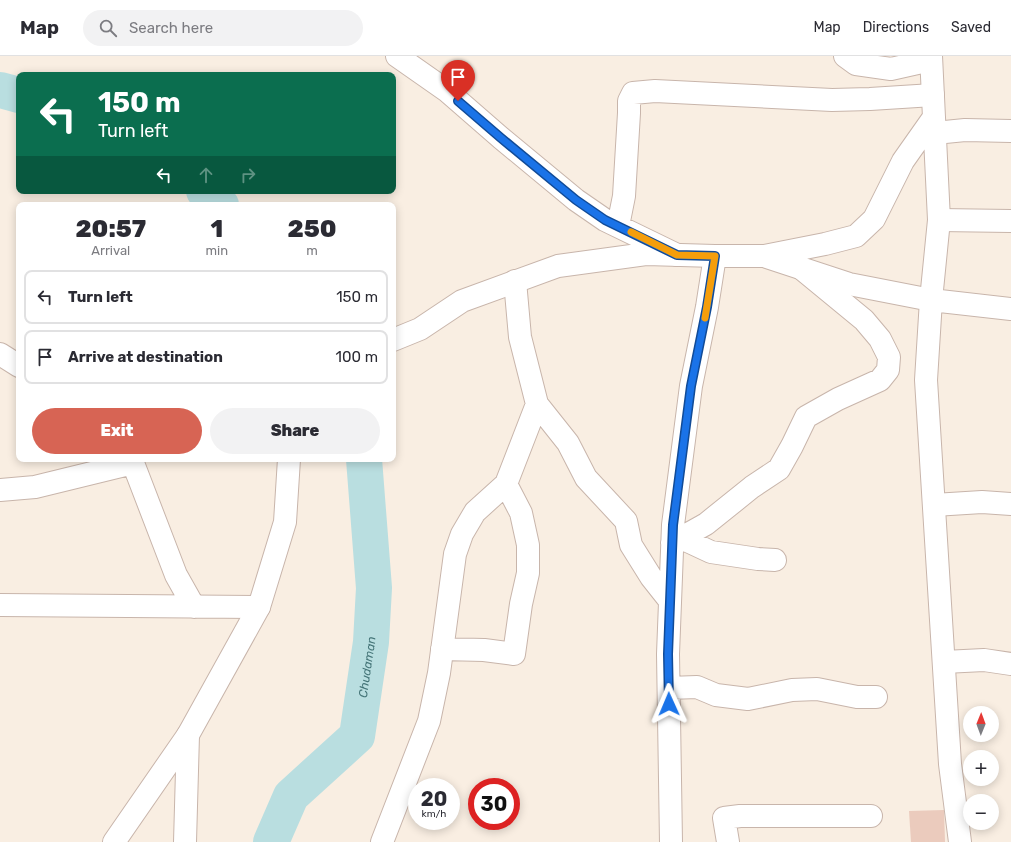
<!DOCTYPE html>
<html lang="en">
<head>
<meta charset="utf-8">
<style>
  :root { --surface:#fff; --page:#f2f2f3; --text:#2b2b33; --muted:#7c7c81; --line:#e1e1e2; --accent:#d76454 }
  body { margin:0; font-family:Rubik,sans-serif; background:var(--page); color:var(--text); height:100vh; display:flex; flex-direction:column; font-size:15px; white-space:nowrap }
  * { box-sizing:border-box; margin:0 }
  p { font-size:13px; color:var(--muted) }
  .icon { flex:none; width:22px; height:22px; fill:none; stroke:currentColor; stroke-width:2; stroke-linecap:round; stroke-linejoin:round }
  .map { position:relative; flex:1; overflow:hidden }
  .sheet { position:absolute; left:16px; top:146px; width:380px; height:260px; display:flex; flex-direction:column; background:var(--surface); border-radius:8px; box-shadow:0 2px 10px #0003 }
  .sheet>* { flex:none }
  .hud { position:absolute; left:16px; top:16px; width:380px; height:122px; border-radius:8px; box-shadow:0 2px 10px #0003; background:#0b6e4f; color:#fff; overflow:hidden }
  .needle { width:26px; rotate:1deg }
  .tools { position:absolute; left:963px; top:650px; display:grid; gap:8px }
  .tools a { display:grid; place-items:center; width:36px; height:36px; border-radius:50%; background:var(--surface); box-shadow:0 2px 10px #0003; font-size:20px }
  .speed { position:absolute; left:408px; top:722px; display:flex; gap:8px; font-size:20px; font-weight:700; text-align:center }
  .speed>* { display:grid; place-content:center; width:52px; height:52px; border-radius:50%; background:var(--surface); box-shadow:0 2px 10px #0003; line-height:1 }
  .speed small { font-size:10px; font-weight:400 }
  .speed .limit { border:6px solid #d22; background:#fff; color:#111 }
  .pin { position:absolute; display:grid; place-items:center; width:34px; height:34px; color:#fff; margin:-41px -17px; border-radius:50% 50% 50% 0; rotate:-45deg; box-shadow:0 0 4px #0007 }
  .pin .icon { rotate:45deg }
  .me { position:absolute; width:44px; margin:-22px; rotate:359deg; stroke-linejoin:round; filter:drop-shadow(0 0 3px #0008) }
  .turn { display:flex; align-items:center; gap:14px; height:84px; padding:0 16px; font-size:18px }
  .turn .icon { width:52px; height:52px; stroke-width:2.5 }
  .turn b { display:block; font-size:28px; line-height:34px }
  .lanes { display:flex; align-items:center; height:38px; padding:0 16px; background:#0003; justify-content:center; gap:20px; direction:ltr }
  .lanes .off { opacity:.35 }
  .eta { display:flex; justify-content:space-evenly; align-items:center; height:68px; text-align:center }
  .eta b { font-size:24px; font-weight:800; line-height:28px }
  .button { display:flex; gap:8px; margin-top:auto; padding:8px 16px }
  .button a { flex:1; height:46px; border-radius:24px; background:var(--accent); color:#fff; font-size:16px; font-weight:800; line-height:46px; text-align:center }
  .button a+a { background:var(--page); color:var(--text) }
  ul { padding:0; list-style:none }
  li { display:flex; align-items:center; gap:12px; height:54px; margin:0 8px 6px; padding:0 8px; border:2px solid var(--line); border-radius:8px }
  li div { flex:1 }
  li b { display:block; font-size:15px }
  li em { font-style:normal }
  header { display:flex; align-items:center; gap:24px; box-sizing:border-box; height:56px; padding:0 20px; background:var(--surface); border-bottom:1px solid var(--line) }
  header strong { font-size:19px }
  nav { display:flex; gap:22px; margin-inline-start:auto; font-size:14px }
  .search { width:280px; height:36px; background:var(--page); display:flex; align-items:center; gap:10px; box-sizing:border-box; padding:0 14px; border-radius:22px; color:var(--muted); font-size:15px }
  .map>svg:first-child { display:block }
</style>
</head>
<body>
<header>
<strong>Map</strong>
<div class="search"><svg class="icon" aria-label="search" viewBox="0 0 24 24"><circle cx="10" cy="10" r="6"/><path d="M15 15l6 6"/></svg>Search here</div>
<nav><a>Map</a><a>Directions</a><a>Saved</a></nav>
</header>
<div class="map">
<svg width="1011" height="786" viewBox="0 0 1011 786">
  <rect width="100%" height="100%" fill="#f9eee2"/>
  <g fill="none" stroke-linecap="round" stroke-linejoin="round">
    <!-- river -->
    <g stroke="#b9dee0" stroke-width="36">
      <path d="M0,34L19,39"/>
      <path d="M204,135L221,149"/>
      <path id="s1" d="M271,786L291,740L357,680L371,586L374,532L364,403"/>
    </g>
  </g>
  <!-- building -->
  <path fill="#ebcbbd" d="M944,754L945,786H911L909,755Z"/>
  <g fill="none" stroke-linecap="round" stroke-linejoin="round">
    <!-- minor casing -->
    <g stroke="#c8b5ab" stroke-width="24">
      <path id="minor" d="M397,0L447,35L501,82L576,144L605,164L677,199
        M845,0L856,8L891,13L931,4
        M935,77L965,74L1011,75
        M939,164L1011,165
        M618,170L624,140L629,57V45L633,37L655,35L832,44L870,43L933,39
        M515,225L520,281L537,348L568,387L586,422L626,465L631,489L651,521L670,545
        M133,407L176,519L194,551
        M0,434L35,431L133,407L132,403
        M934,449L982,446L1011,448
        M681,482L711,496L758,503L775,504
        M672,487L706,468L752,431L779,413L792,390L806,361L838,343L880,324L888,314L889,301L880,283L864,264L802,213
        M0,549L259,551
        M442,593L484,594L514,598L521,548L528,517V489L521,457L506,428
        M944,606L984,604L1011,608
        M669,632L697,631L716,639L748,643L792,634L817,633L857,641H876
        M185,786L188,679
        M382,786L429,665L439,617L455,498L462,478L475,456L506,428L537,348
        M671,786L668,598L673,469L691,330L707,251L715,200
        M728,786L724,762L740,760H871"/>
    </g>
    <!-- tertiary casing -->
    <g stroke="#c8b5ab" stroke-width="24">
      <path id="tertiary" d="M931,0L939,164L931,244L926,324L950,708L960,786
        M767,201L849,228L931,244L1011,253
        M393,284L420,273L462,245L558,210L646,198L715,200H764L825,188L856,180L874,163L903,105L934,61
        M0,298L19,310
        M114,786L188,679L259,551L285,466L289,403"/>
    </g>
    <!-- minor -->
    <use href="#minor" stroke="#fff" stroke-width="22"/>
    <!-- tertiary -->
    <use href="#tertiary" stroke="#fff" stroke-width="22"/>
  </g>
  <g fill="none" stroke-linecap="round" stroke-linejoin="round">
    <!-- route casing -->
    <g stroke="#114b97" stroke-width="10">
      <path id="route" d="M458,45L501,82L576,144L605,164L677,199L715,200L707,251L691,330L673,469L668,598L669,648"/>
    </g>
    <!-- route -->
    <use href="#route" stroke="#1a73e8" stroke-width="7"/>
    <!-- slow -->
    <path stroke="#f59e0b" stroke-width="7" d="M631,176L677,199L715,200L705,262"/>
  </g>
  <g text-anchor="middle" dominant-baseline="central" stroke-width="4" stroke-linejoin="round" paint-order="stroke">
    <!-- water labels -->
    <g font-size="12" font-style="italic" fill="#457578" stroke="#fdf2e8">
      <text stroke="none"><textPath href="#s1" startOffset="209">Chudaman</textPath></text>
    </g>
  </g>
</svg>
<div class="tools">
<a><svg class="needle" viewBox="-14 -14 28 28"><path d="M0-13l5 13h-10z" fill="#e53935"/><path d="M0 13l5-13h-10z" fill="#7c7c81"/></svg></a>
<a>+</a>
<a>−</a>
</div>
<div class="speed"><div>20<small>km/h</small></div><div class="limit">30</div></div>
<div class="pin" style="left:458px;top:45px;background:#d93025"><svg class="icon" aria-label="arrive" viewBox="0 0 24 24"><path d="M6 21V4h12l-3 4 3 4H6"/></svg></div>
<svg class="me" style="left:669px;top:648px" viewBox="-20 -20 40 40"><path d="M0-17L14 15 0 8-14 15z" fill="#1a73e8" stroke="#fff" stroke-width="4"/></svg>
<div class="hud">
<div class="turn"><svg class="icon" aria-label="left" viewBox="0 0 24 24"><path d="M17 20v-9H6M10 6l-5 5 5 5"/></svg><div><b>150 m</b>Turn left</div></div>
<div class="lanes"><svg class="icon" aria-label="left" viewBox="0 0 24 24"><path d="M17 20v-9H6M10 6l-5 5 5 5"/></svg><svg class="icon off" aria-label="ahead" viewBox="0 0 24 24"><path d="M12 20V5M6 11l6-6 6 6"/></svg><svg class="icon off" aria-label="right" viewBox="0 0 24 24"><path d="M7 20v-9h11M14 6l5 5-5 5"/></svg></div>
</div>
<section class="sheet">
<div class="eta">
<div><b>20:57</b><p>Arrival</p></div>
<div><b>1</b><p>min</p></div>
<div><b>250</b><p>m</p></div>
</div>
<ul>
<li><svg class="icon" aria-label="left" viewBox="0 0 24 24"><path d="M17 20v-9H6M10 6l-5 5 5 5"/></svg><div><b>Turn left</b></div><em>150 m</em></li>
<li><svg class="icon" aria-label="arrive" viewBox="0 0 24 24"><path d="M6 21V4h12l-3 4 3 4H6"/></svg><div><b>Arrive at destination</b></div><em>100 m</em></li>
</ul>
<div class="button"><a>Exit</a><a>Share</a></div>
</section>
</div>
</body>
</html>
